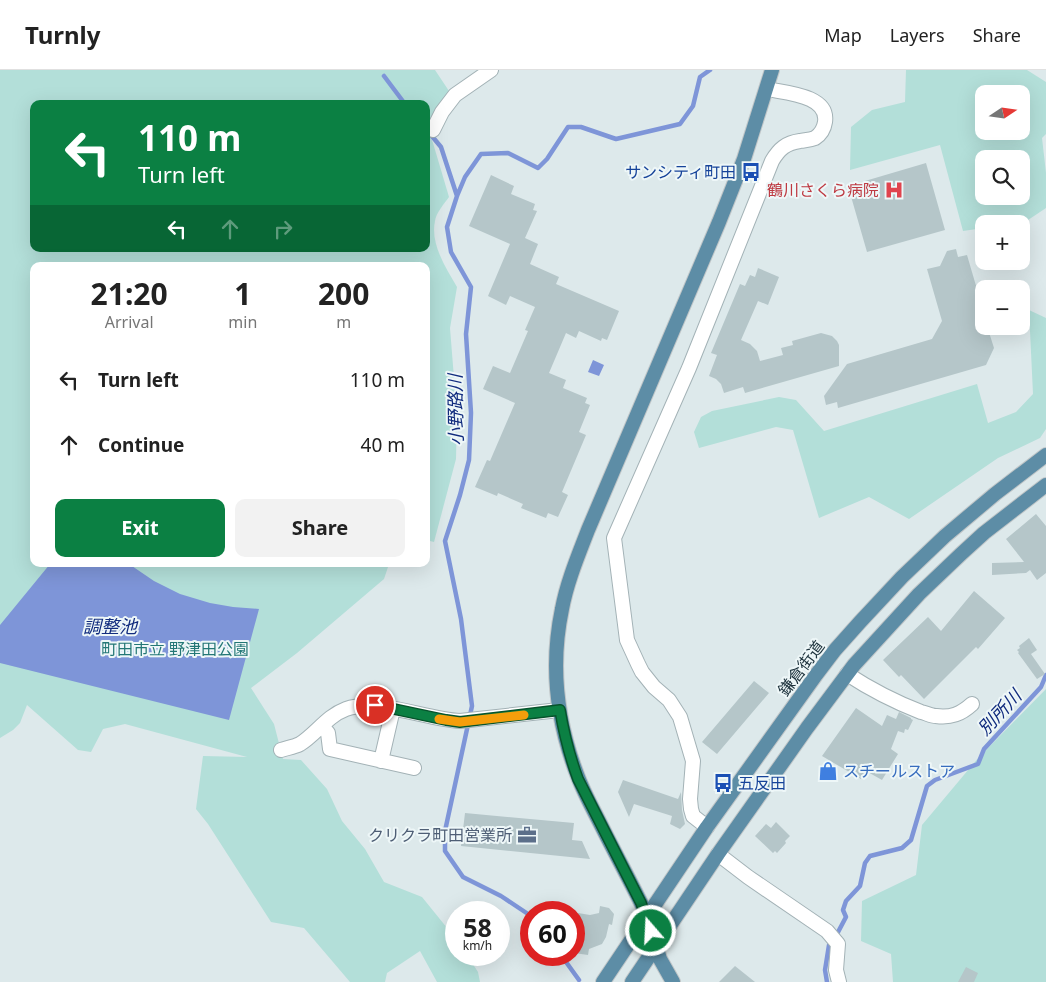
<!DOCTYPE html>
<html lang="en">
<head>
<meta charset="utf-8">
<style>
  :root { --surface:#fff; --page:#f2f2f2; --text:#222; --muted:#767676; --line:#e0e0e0; --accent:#0b8043 }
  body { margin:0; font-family:"Noto Sans","Noto Sans JP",sans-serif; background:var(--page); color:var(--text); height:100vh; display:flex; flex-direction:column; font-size:19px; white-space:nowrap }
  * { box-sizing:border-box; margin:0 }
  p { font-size:16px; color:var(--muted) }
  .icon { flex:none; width:28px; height:28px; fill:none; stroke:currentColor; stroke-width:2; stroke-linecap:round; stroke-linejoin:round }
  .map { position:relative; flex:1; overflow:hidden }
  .details { position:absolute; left:30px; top:192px; width:400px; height:305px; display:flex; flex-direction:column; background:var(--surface); border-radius:10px; box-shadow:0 5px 20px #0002 }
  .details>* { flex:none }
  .guide { position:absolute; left:30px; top:30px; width:400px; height:152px; border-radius:10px; box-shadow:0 5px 20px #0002; background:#0b8043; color:#fff; overflow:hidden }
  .needle { width:32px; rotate:77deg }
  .controls { position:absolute; left:975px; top:15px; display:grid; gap:10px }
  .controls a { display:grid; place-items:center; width:55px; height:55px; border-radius:10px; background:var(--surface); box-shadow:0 5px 20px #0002; font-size:25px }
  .speed { position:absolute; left:445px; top:831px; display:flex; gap:10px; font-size:25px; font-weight:700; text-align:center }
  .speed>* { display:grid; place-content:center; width:65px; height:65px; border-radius:50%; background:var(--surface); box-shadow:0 5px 20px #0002; line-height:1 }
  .speed small { font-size:12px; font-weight:400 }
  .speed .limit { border:8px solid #d22; background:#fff; color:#111 }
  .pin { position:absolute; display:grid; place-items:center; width:42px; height:42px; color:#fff; margin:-21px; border:2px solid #fff; border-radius:50%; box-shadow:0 1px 5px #0007 }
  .me { position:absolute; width:55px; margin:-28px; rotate:341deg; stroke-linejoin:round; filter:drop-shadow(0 0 4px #0008) }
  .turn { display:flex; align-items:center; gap:18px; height:105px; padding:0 25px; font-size:22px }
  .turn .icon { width:65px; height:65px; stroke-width:2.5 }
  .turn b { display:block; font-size:35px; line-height:42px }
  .lanes { display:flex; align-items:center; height:48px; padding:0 25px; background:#0003; justify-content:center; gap:25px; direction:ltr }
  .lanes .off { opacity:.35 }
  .eta { display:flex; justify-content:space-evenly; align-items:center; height:85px; text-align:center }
  .eta b { font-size:30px; font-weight:700; line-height:35px }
  .primary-button { display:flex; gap:10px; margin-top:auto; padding:10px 25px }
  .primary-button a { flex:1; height:58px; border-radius:10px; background:var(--accent); color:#fff; font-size:20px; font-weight:700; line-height:58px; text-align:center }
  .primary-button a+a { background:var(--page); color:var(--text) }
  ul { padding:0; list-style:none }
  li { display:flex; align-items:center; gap:15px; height:65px; padding:0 25px }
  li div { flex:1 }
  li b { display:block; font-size:19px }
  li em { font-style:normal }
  header { display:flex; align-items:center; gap:30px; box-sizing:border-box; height:70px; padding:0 25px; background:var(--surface); border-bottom:1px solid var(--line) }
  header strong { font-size:24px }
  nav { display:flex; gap:28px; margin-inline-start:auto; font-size:18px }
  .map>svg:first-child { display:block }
</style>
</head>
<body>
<header>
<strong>Turnly</strong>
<nav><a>Map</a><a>Layers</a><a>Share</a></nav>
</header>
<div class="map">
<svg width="1046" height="912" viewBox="0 0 1046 912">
  <rect width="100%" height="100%" fill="#dde9eb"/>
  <!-- green -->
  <path fill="#b3dfd9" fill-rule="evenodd" d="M0,0H435L449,21L427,59L433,73L449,127C444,134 436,143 435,151C430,174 446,198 457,217L450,258L457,346L456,389L434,472L426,470V196H34V494H389L384,509L297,583L251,618L274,654L283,689L301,690L327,719L342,751L365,779L384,812L422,827L456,869V885H467L478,902L480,912H437L420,881L387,903L385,912H350L304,858L271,852L208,754L196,739L203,686L247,687L125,654L103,659L91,682L78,680L27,635L20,653L13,660L0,668ZM34,34H426V179H34Z
    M906,0H1027L1046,12V64L1042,68L1046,103V138L1028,150L1007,154H984V158L963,161L940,75L850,100L851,57L872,40L905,32ZM984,24H1021V61H984ZM984,89H1021V126H984Z
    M1029,240L1046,248V359L1040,368L998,388L909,449L869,427L819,448L793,360L776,357L699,378L694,362L701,347L712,341L779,327L796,330L824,361L977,314L988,353L1016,342L1033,324Z
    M1046,619V912H893L891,884L861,871L862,831L916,805L922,755L979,687Z"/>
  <!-- water -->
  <path fill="#7e95d8" d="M593,290L604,295L599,306L588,302Z
    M50,494H129L154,511L180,524L210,533L233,537L259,539L229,650L0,593V555Z"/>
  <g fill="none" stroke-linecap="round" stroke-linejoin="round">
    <!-- stream -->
    <path stroke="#7e95d8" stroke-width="4.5" d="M384,6L405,34
      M426,59L441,77L457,126
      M531,846L501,826L463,807L445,781V761L472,636L461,549L445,471L460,425L469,390L471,343L466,264L471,217L451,182L447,157L457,126L465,107L481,84L508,83L538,98L547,89L568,57H581L616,69L680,54L693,36L700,7L710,0
      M837,864L846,847L843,840L846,831L860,816L865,793L870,786L902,778L911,770L927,716L935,710L978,694L984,679L1041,617L1046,605
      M561,885L579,910
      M827,912L825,900L829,875"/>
  </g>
  <!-- building -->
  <path fill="#b5c6c9" d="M926,93L945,160L867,182L848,116Z
    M491,105L514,116L511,124L535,134L533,140L537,141L525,168L538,174L530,194L559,207L556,214L619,241L607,270L602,268L601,271L579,261L576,268L566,263L549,303L566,310L563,318L587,328L585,333L590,335L579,362L586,365L562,422L568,425L558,447L548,443L546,448L521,438L523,434L498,423L497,426L475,417L487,390L490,391L515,333L483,319L493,296L510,303L528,261L525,260L535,237L510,226L506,235L488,226L510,174L469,156Z
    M956,179L958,187L967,185L984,243V256H987L994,278L986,295L838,338L837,332L826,335L824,326L847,294L932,269L942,251L927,199L940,196L947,181Z
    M758,198L779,207L768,235L758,231L741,270L750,274L757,281L760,291L783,285L781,278L793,275L792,271L821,263L832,266L837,271L839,275V296L745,323L743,317L724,323L721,314L716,309L709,306L717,285L711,283L740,214L745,216L750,205L755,207Z
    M1036,444L1046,456V503L1037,510L1030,500L1026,503L992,505V493L1024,492L1006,469Z
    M974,521L1005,548L978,579L976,577L924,629L901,605L899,607L883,590L928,547L941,561Z
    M1029,568L1037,580L1031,584L1045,604L1037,609L1018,583L1019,582L1017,580L1020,578L1019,576Z
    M754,611L769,623L717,684L702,672Z
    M856,638L882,656L887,645L896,649L899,642L911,648V649L913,650L908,660L905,659L904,663L898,661L891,679L898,684L882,710L866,701L861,709L822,686Z
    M623,710L678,729L681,722L682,740L685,754L680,759L670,754L672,746L634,734L629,747L618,722Z
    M465,743L574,753L572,770L582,771L590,789L461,776Z
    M776,752L790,766L785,771L786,773L777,783L775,781L773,783L755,766L766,754L771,758Z
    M600,836L609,838L614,844L612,855L609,854L606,867L602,874L589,879L588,885L574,883V848L576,849L578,843L590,845L599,843Z
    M735,896L755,912H719Z
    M966,897L978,903L974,912H958Z"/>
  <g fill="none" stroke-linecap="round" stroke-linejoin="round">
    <!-- minor casing -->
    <g stroke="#a3b2b6" stroke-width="16">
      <path id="minor" d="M433,60L442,42L455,25L491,0
        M847,604C870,619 895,632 921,642C926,643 931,646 936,646C951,648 961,644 972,634
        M322,656L328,663L330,679L414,698
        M381,691L393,639
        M707,757L693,746L691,739L690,729L693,691L680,647L669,630L654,617L642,602L638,594L627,570L614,468L689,298L772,91C779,79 786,73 800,71C805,70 810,70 815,68C821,64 824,59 825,52C829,25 785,23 767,19
        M718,784L748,807L827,861L838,874L836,900L839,912"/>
    </g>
    <!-- tertiary casing -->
    <g stroke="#a3b2b6" stroke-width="16">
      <path id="tertiary" d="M281,680C287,678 294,677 300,674C316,664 327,646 346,639C378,628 425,649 460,651L559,640"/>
    </g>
    <!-- primary casing -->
    <g stroke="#c0c6c8" stroke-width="16">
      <path id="primary" d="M603,912L707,757L816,605L835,580L860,552L902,507L945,466L995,424L1046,385
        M632,912L718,784L807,658L854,595L919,524L961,484L984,463L1046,415
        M673,912L660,889L647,846L641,833C628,807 614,781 601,755C593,739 584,723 578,707C557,653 550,596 562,539C567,512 578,486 588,460L719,152L744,89L772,0"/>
    </g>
    <!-- minor -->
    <use href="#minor" stroke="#fff" stroke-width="14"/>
    <!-- tertiary -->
    <use href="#tertiary" stroke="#fff" stroke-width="14"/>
    <!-- primary -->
    <use href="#primary" stroke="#5d8da6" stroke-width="14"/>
  </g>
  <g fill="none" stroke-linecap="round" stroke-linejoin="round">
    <!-- route casing -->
    <g stroke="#07532c" stroke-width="12">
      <path id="route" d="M375,635L446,650L460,652L560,640C564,664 570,687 578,709L641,833L651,861"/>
    </g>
    <!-- route -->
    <use href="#route" stroke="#0b8043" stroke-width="9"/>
    <!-- slow -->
    <path stroke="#f59e0b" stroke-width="9" d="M439,649L460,652L524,645"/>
  </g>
  <!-- icons -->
  <defs>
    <g id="bus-bare" transform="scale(1.5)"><path d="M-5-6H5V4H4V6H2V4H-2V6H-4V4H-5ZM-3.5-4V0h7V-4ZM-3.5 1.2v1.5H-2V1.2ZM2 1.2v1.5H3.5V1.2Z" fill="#1a4fb4" stroke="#eef7f8" stroke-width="2.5" paint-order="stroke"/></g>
    <g id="hospital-bare" transform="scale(1.5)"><path d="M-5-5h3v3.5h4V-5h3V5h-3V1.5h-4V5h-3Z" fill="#e0444e" stroke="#eef7f8" stroke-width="2.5" paint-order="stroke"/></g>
    <g id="shop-bare" transform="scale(1.5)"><path d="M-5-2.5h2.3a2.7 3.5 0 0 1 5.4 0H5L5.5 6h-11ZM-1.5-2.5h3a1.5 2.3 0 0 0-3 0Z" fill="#3f7fe0" stroke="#eef7f8" stroke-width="2.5" paint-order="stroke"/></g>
    <g id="office-bare" transform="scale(1.5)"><path d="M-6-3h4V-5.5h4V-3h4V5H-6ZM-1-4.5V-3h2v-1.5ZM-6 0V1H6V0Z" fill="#5c6f8a" stroke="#eef7f8" stroke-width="2.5" paint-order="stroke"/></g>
  </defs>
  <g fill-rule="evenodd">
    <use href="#bus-bare" x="751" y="102"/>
    <use href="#hospital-bare" x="894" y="120"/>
    <use href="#shop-bare" x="828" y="701"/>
    <use href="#bus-bare" x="723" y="713"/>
    <use href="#office-bare" x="527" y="765"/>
  </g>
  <g text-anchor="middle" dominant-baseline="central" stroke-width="4" stroke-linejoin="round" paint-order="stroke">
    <!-- transit labels -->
    <g font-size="16" fill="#164399" stroke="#eef7f8" text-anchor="end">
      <text x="736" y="102">サンシティ町田</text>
      <text x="738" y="713" text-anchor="start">五反田</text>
    </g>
    <!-- health labels -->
    <g font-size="16" fill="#be3a42" stroke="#eef7f8" text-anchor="end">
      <text x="879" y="120">鶴川さくら病院</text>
    </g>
    <!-- park labels -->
    <g font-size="16" fill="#237776" stroke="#eef7f8">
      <text x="175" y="579">町田市立 野津田公園</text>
    </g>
    <!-- street labels -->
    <g font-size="16" fill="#1d323c" stroke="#eef7f8">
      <text transform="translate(801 598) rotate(-53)">鎌倉街道</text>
    </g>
    <!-- shop labels -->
    <g font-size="16" fill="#366cbe" stroke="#eef7f8" text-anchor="start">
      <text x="843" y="701">スチールストア</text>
    </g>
    <!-- service labels -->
    <g font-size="16" fill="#4e5e75" stroke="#eef7f8" text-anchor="end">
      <text x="512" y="765">クリクラ町田営業所</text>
    </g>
    <!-- water labels -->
    <g font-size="18" font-style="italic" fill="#112c7e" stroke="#eef7f8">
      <text transform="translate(455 340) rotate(-91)">小野路川</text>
      <text x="110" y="556">調整池</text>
      <text transform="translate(999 642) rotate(-47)">別所川</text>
    </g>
  </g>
</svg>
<div class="controls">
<a><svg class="needle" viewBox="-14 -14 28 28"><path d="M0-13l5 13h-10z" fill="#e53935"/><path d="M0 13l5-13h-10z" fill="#767676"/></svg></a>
<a><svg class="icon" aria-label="search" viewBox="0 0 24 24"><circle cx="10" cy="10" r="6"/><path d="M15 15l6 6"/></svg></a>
<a>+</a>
<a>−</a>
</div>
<div class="speed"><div>58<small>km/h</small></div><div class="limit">60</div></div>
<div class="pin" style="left:375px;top:635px;background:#d93025"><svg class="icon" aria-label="arrive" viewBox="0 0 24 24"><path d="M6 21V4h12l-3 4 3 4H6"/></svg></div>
<svg class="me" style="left:651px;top:861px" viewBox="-20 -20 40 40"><circle r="17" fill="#0b8043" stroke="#fff" stroke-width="3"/><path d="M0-11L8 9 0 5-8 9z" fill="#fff"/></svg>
<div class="guide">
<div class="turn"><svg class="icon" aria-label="left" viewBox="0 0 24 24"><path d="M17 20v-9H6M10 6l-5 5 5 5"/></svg><div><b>110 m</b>Turn left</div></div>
<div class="lanes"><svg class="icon" aria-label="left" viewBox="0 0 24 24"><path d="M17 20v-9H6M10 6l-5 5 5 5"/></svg><svg class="icon off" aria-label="ahead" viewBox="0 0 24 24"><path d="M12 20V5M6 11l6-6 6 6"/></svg><svg class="icon off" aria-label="right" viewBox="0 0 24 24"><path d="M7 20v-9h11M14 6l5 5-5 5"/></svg></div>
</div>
<section class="details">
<div class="eta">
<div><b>21:20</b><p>Arrival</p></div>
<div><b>1</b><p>min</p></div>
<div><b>200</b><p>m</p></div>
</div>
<ul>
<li><svg class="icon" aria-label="left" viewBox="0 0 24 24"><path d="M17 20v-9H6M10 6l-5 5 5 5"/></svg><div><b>Turn left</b></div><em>110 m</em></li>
<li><svg class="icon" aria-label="ahead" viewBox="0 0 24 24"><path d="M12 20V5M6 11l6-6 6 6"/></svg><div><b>Continue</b></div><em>40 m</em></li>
</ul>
<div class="primary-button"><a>Exit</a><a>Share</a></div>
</section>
</div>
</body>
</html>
